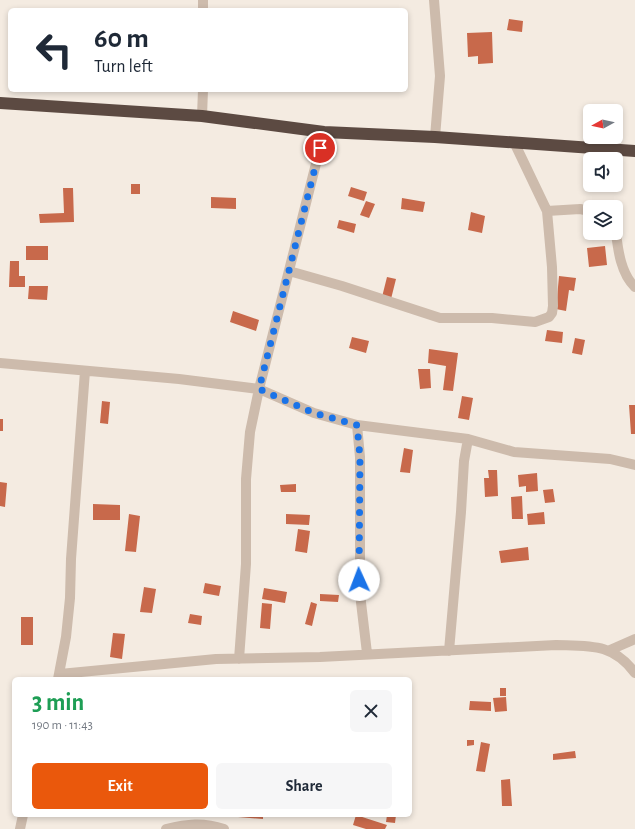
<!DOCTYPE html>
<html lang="en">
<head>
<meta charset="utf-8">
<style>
  :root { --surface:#fff; --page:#f6f6f7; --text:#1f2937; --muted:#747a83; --accent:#ea580c }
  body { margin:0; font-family:"Alegreya Sans",sans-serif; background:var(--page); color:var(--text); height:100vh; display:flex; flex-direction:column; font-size:15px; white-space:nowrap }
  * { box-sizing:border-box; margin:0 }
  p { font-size:13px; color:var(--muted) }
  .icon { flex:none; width:22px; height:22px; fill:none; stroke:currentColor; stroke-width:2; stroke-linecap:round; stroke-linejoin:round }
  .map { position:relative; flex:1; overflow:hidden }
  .panel { position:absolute; left:12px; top:677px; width:400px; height:140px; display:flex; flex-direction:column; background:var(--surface); border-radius:6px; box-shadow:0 2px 6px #0003 }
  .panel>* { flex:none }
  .banner { position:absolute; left:8px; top:8px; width:400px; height:84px; border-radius:6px; box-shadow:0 2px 6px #0003; background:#fff; color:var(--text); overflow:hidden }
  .needle { width:26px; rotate:262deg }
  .buttons { position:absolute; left:583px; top:104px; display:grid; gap:8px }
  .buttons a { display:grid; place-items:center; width:40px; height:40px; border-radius:6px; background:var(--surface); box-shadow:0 2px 6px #0003; font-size:20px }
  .pin { position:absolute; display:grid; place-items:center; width:34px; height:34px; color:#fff; margin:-17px; border:2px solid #fff; border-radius:50%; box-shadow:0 1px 4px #0007 }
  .me { position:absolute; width:44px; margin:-22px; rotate:358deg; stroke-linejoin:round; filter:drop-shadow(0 0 3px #0008) }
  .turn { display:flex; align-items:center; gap:14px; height:84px; padding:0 20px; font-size:18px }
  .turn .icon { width:52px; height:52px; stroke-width:2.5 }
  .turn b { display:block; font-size:28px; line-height:34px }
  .round { display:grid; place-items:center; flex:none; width:42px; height:42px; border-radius:6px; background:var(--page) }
  .summary { display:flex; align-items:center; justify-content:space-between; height:68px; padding:0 20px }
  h1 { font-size:24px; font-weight:700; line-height:30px; color:#1e9e55 }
  .action { display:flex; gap:8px; margin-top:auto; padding:8px 20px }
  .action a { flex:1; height:46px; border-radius:6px; background:var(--accent); color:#fff; font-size:16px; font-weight:700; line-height:46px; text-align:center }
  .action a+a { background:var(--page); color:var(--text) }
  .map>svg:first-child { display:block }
</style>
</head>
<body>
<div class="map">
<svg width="635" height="829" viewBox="0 0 635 829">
  <rect width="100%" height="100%" fill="#f4ebe1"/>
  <!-- building -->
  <path fill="#c8694b" d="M509,19L523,21L522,32L507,30Z
    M492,32L493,63L478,64V56L468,57L467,33Z
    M131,184H140V194H131Z
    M351,187L367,192L364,201L348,196Z
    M63,188H73L74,222L40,223L39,214L64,213Z
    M211,197L236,198V209L211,208Z
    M402,198L425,202L423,212L401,209Z
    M366,201L375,204L369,218L360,215Z
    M471,212L485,216L482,233L468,230Z
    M339,220L356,224L354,233L337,228Z
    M26,246H48V260H26Z
    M605,246L607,265L589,267L587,248Z
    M10,261H19V276H25V287H9Z
    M559,276L576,278L574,291L569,290L566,311L556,309Z
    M387,277L396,279L391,299L382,297Z
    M29,286H48L47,300L28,299Z
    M233,311L259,320L256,331L230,322Z
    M547,330L563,332L562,343L545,341Z
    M352,337L369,341L366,353L349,348Z
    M575,338L585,340L582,355L572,353Z
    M429,349L458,353L453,391L443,390L446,366L428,363Z
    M418,369H430L431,388L420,389Z
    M462,396L473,398L469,420L458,418Z
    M102,401L110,402L108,424L100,423Z
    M629,405H635V434H631Z
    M0,419H3V431H0Z
    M404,448L413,450L410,473L400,472Z
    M488,470H497L498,496L485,497L484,478H489Z
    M537,473L538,491L526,492V486L519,487L518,475Z
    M0,482L7,483L5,507L0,506Z
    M296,484V492H281L280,485Z
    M553,489L555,502L545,503L543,490Z
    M522,496L523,519H512L511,497Z
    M93,504L120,505V520H93Z
    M544,512L545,524L528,525L527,514Z
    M129,514L140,516L136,552L125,551Z
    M286,514L310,515L309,525L286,524Z
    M298,529L310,531L307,553L295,551Z
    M528,547L529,560L501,563L499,551Z
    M205,583L221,586L219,596L203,593Z
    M144,587L156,589L152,613L140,612Z
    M264,588L287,592L285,603L262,599Z
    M320,594L339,595L338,602L320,601Z
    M311,602L317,604L312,626L305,624Z
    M262,603L272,604L270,629L260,628Z
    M190,614L202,616L201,625L188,623Z
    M21,617H33V645H21Z
    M113,633L125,634L122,659L110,657Z
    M500,688H506V696H500Z
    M506,697L507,711L495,712L493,698Z
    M470,701L491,702V711L469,710Z
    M467,740H474V745L467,746Z
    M481,742L490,744L485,772L476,771Z
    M575,751L576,758L553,760V754Z
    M510,779L512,806H502L501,780Z
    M238,815H263V819L238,817Z
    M356,815L387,825L385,829H366L353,825Z
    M387,815H396L395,823L386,822Z"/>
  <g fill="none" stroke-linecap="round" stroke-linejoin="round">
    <!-- street -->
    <path stroke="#cdbbac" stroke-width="10" d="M203,0V10
      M434,0L440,76L435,137
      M202,116L203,90
      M547,211L580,209L590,211
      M616,233C618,250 621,274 635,287
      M289,271L342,286L440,318H492L535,322L549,317L552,313L553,306L552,267L547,211L514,142
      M0,363L179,379L259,389L314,413L357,425L468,439L514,452L610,459L635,465
      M357,425L360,457V594L367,653
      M610,650L635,639
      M449,651L461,512L464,461L468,439
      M239,659L246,564V479L250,432L259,389L324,132
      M60,674L216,659L320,657L556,645C590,646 613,643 635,673
      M58,679L66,637L70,598L71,559L85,371
      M20,829L23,815
      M166,829C187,824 203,822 224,829"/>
    <!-- highway -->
    <path stroke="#5c4a42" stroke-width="12" d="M0,103L202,116L324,132L435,137L635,151"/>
  </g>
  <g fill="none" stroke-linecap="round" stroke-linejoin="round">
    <!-- route -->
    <path stroke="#1a73e8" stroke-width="7" stroke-dasharray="0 12.6" d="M320,148L259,389L314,413L357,425L360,457L359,580"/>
  </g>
</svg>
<div class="buttons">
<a><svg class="needle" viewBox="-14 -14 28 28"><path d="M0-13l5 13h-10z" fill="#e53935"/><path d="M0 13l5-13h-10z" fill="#747a83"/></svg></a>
<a><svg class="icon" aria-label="sound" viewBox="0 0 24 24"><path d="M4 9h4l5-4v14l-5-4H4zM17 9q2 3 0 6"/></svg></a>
<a><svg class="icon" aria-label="layers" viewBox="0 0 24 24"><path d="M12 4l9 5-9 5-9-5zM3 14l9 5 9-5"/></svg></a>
</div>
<div class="pin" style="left:320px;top:148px;background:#d93025"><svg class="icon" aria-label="arrive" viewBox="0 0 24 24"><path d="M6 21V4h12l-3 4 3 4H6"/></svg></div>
<svg class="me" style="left:359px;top:580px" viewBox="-20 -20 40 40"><circle r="19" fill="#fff"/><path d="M0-13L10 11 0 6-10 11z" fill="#1a73e8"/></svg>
<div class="banner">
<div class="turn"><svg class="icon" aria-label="left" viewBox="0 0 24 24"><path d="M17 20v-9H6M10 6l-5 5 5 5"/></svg><div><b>60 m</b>Turn left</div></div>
</div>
<section class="panel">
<div class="summary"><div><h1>3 min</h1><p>190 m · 11:43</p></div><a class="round"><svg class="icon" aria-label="close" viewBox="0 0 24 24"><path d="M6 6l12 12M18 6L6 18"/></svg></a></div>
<div class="action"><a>Exit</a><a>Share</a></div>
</section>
</div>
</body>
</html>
